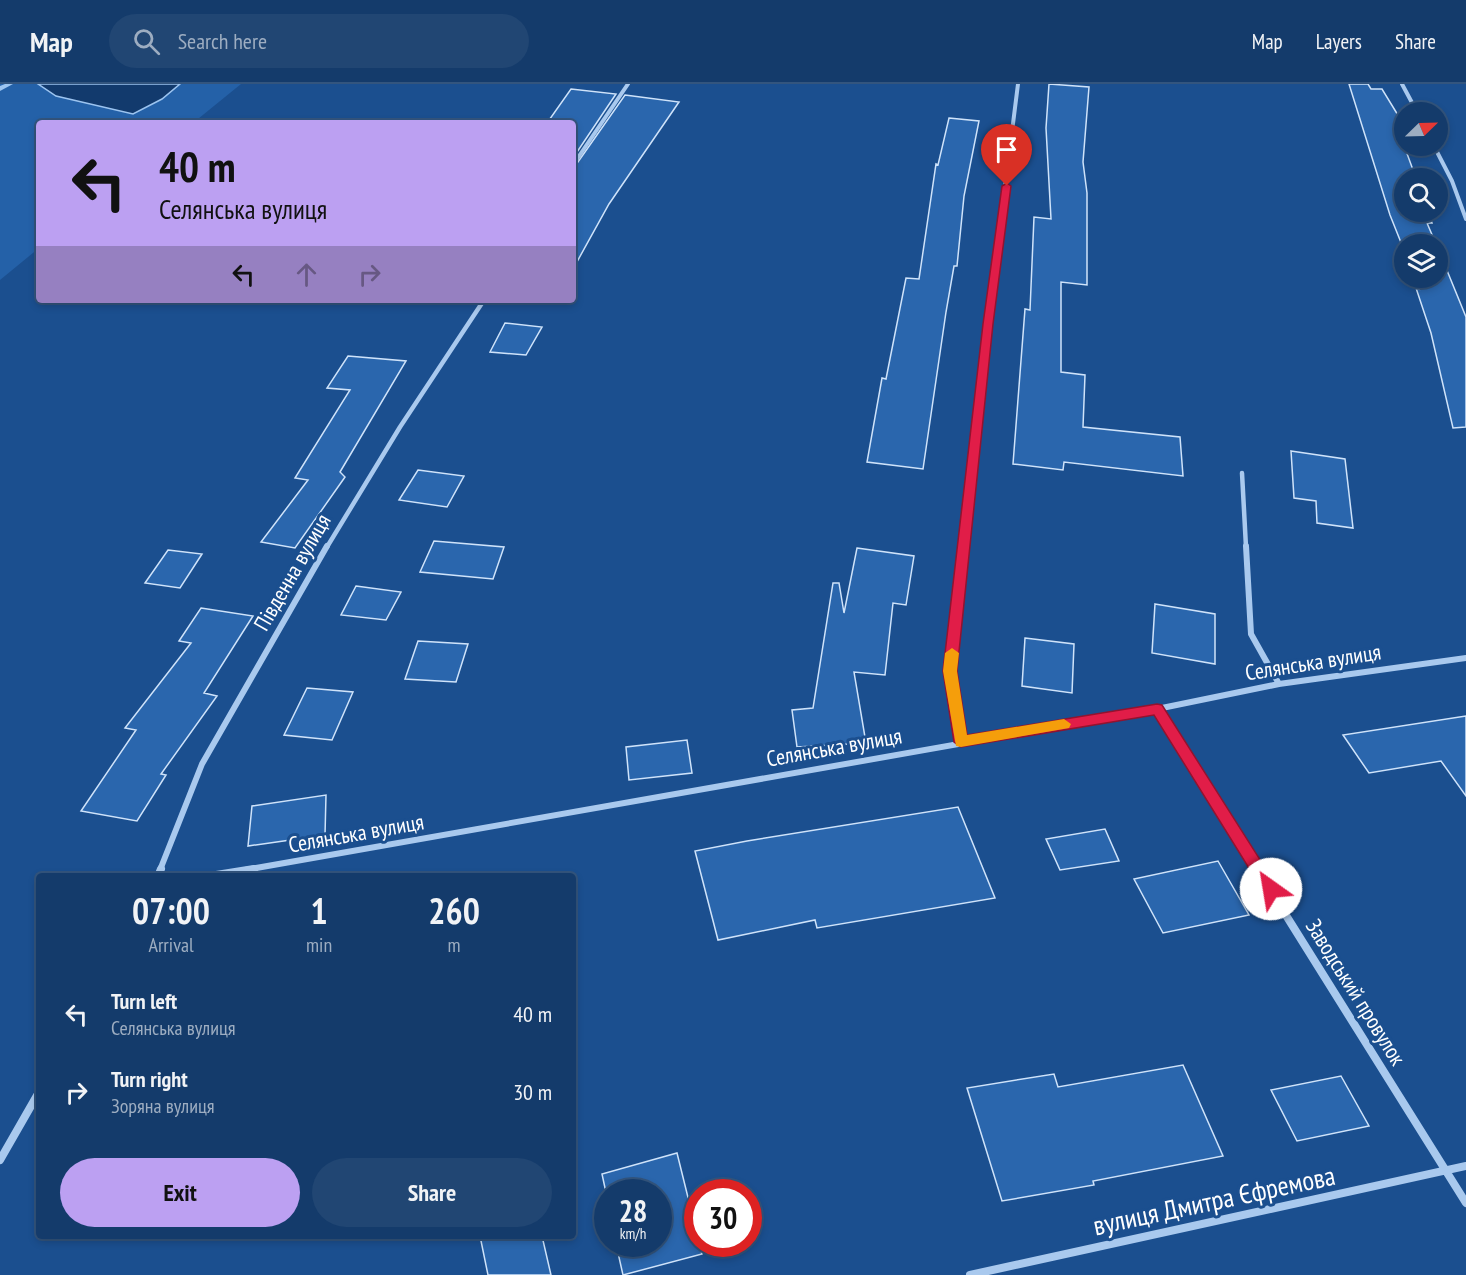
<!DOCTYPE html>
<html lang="en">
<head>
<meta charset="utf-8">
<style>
  :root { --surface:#143b6b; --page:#214673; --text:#f1f3f6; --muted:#9dadc1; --line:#33557e; --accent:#bca0f2 }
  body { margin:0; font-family:"PT Sans Narrow",sans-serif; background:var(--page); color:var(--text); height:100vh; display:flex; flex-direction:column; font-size:22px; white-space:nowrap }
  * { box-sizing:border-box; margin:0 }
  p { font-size:20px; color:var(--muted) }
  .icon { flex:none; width:33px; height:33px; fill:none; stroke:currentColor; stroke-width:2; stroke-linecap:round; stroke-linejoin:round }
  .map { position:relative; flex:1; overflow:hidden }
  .panel { position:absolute; left:36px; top:789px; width:540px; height:366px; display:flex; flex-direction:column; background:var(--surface); border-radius:6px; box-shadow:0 3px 9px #0003,0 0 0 2px var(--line) }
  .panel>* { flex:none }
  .banner { position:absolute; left:36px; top:36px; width:540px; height:183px; border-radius:6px; box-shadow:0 3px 9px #0003,0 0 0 2px var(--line); background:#bca0f2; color:#111; overflow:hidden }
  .needle { width:39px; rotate:67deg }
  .fabs { position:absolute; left:1394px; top:18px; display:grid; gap:12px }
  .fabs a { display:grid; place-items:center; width:54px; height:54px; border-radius:50%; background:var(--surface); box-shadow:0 3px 9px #0003,0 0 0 2px var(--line); font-size:30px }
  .speed { position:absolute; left:594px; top:1095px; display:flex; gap:12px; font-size:30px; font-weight:700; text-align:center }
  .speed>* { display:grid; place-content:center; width:78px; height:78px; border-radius:50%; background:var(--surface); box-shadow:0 3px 9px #0003,0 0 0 2px var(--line); line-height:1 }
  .speed small { font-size:15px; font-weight:400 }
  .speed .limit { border:9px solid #d22; background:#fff; color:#111 }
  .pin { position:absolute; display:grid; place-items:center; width:51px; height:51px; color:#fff; margin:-62px -26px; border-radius:50% 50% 50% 0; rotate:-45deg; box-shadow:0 0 6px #0007 }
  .pin .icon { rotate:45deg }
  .me { position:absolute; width:66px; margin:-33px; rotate:328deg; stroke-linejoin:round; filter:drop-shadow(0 0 4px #0008) }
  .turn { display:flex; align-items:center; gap:21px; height:126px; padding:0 24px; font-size:27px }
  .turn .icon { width:78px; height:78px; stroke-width:2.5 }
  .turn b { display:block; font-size:42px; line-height:51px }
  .lanes { display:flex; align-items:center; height:57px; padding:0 24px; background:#0003; justify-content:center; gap:30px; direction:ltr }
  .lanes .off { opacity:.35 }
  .eta { display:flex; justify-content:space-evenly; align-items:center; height:102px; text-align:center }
  .eta b { font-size:36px; font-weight:800; line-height:42px }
  .action { display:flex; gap:12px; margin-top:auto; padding:12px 24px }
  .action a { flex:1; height:69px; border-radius:36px; background:var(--accent); color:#111; font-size:24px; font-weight:800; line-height:69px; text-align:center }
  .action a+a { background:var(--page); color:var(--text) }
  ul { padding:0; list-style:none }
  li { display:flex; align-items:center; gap:18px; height:78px; padding:0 24px }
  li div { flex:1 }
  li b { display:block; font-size:22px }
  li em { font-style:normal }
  header { display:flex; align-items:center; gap:36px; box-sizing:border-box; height:84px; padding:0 30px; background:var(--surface); border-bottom:2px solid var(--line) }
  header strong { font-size:28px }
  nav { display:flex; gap:33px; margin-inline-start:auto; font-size:21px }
  .search { width:420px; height:54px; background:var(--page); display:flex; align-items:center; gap:15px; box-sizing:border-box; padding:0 21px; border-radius:33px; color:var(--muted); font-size:22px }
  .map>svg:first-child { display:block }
</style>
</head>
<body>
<header>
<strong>Map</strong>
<div class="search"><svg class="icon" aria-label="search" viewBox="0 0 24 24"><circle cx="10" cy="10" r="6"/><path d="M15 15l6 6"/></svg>Search here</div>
<nav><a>Map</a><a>Layers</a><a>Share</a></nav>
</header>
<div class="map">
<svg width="1466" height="1191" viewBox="0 0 1466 1191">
  <rect width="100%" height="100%" fill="#1b4f8f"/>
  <!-- green -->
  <path fill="#2461a8" d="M0,0H38L56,12L162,15L180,0H241L193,39H39V164L0,196Z"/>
  <!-- water -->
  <path fill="#123a6d" stroke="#9cc4f0" stroke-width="1.5" d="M38,0H180L162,15L133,30L56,12Z"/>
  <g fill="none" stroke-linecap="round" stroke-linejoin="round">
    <!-- stream -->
    <path fill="#9cc4f0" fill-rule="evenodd" d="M5,0H13L0,7V2Z"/>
  </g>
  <!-- building -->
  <path fill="#2a66ad" stroke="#cfe3fa" stroke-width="1.5" d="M1049,0L1089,3L1083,78L1087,109V201L1061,198V288L1085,291L1083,343L1180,353L1183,392L1064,378L1063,386L1013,380L1025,225L1030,226L1034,133L1051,135L1046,44Z
    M1349,0H1368L1371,5H1382L1404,41L1402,56L1416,94H1404V128H1428L1432,139H1427L1436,160H1404V166L1390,131Z
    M571,5L616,10L573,74V39H547Z
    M625,11L679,18L609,120L573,185V85Z
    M949,34L979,37L964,112L957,182H954L946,228L923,385L867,378L882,294L886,295L906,194L919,195L936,80L938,81Z
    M1437,162L1466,233V343L1453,344L1431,249L1416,204L1419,205L1415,194H1437Z
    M505,239L542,243L526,271L490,268Z
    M348,272L406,277L340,388L345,393L295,464L261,458L308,396L295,394L350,306L327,304Z
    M1291,367L1345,375L1353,444L1317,439L1316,417L1294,414Z
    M418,386L464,392L447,423L399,416Z
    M434,457L504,463L493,495L420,488Z
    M857,464L914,472L906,521L893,519L885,591L854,588L866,659L797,663L792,626L813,624L833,499H839L844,529Z
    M168,466L202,470L180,504L145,499Z
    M356,502L401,508L386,536L341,531Z
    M1155,520L1215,530V580L1152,569Z
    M201,524L253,532L204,609L217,612L161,690L166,691L137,737L81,727L136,646L125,644L191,559L179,557Z
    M1025,554L1074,560L1072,609L1022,602Z
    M418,557L468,560L456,598L405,595Z
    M307,604L353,608L332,656L284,651Z
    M1466,632V712L1441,677L1369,689L1343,651Z
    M687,656L692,689L629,696L626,663Z
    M326,711L325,751L248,762L252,722Z
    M958,723L995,814L817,844L815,836L718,856L695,767L747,757Z
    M1105,745L1119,777L1060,786L1046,755Z
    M1218,777L1249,831L1163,849L1134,795Z
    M1183,981L1223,1072L1093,1097L1094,1101L1002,1117L967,1004L1054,990L1058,1003Z
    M1341,992L1369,1042L1297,1057L1271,1006Z
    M677,1069L702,1170L623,1191L616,1160H658V1108H608V1118L602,1090Z
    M480,1152H542L551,1191H488Z"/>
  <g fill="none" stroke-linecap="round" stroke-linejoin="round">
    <!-- minor-far3 -->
    <path stroke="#a9c9ee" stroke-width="4" d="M1402,0L1417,28
      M1434,62L1452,97L1466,135
      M573,81L628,0
      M992,206L1018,0"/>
    <!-- minor-far2 -->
    <path stroke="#a9c9ee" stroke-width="4.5" d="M1242,389L1246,463
      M327,463L400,343L484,216
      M964,463L992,204"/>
    <!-- minor-far1 -->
    <path stroke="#a9c9ee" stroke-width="6" d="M1246,462L1251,550L1279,600
      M1157,625L1258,786
      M961,658L950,587L964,462
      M160,786L202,680L327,462
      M245,786L1157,625L1279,600L1466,574"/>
    <!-- minor -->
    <path stroke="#a9c9ee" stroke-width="8" d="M1257,785L1466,1119
      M158,792L161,785
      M210,792L254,785
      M0,1076L39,1008
      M970,1191L1466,1082"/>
  </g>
  <!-- route -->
  <path fill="#e11d48" stroke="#92132f" stroke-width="1.5" d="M1007,99L1011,102L993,240L957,587L967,651L1157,620L1162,621L1276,801L1278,805L1276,810L1271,812L1265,810L1154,631L961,663L954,658L943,587L983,240L1002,102Z"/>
  <!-- slow -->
  <path fill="#f59e0b" d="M952,564L959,569L957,587L967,651L1064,635L1071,640L1069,644L961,663L956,662L943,587L945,569Z"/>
  <g text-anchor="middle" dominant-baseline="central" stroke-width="6" stroke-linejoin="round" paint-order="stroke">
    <!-- street labels -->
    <g font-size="22" fill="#fff" stroke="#1b4f8f">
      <text transform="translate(292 488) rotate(-60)">Південна вулиця</text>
      <text transform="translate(1313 578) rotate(-9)">Селянська вулиця</text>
      <text transform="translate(834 663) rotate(-10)">Селянська вулиця</text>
      <text transform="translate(356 749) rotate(-10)">Селянська вулиця</text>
      <text transform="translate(1356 908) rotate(58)">Заводський провулок</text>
    </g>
    <!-- near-street labels -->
    <g font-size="27" fill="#fff" stroke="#1b4f8f">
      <text transform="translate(1214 1116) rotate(-12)">вулиця Дмитра Єфремова</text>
    </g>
  </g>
</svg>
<div class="fabs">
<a><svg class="needle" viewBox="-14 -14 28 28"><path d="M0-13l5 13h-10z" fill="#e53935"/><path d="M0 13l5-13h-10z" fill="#9dadc1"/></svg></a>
<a><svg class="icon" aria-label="search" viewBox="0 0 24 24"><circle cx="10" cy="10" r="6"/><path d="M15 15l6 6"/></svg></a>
<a><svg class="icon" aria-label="layers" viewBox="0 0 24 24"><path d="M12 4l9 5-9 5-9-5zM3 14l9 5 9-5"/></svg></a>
</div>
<div class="speed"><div>28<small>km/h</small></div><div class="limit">30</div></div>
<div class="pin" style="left:1007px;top:102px;background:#d93025"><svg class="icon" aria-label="arrive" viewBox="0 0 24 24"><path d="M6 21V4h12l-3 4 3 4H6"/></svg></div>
<svg class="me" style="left:1271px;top:805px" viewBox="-20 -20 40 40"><circle r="19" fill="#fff"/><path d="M0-13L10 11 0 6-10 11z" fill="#e11d48"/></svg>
<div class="banner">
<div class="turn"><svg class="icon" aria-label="left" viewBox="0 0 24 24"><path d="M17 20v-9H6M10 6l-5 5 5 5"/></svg><div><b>40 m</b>Селянська вулиця</div></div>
<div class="lanes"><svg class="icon" aria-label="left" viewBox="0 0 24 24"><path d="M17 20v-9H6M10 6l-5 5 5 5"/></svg><svg class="icon off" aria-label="ahead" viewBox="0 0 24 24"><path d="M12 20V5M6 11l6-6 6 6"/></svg><svg class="icon off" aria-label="right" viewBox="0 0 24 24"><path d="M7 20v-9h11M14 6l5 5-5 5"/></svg></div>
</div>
<section class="panel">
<div class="eta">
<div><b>07:00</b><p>Arrival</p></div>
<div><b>1</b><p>min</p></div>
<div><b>260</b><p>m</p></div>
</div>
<ul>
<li><svg class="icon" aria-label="left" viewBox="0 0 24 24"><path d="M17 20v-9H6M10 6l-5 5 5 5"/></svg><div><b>Turn left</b><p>Селянська вулиця</p></div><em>40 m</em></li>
<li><svg class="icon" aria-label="right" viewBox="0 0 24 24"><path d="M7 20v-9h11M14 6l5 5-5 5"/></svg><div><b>Turn right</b><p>Зоряна вулиця</p></div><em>30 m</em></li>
</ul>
<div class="action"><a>Exit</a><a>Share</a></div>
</section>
</div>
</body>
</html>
